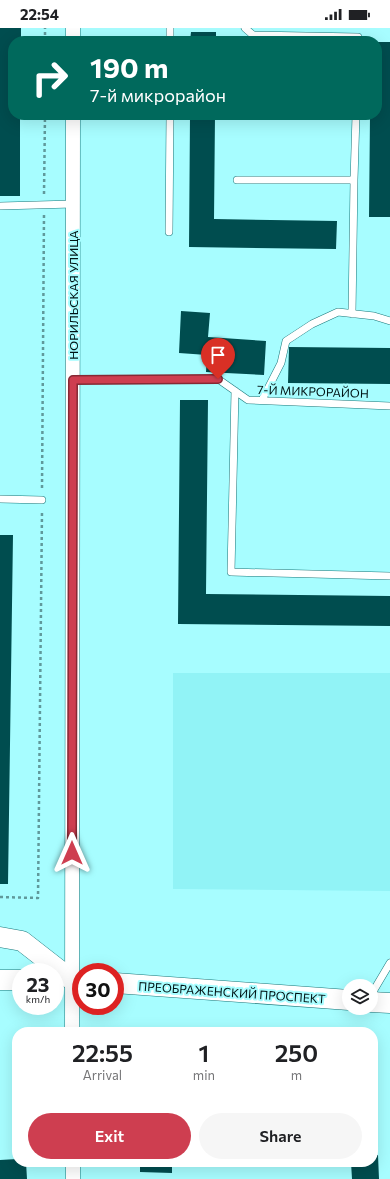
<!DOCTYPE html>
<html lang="en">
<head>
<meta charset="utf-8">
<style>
  :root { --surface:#fff; --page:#f6f6f6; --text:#202124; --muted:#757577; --accent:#ce3e50 }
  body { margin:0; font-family:Commissioner,sans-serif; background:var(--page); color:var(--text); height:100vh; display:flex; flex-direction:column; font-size:15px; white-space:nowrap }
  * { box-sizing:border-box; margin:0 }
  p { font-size:13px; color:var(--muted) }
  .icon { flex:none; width:22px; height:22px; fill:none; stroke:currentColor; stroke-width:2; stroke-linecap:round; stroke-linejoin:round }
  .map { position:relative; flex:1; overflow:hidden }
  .side { position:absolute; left:12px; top:999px; width:366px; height:140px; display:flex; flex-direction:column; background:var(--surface); border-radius:16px; box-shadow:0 4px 16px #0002 }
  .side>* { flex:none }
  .top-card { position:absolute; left:8px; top:8px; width:374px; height:84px; border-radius:16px; box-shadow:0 4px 16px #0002; background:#00695c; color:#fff; overflow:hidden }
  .controls { position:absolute; left:342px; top:951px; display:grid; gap:8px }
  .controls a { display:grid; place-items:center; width:36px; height:36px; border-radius:50%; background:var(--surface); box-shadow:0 4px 16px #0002; font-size:20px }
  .speed { position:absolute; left:12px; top:935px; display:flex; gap:8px; font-size:20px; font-weight:700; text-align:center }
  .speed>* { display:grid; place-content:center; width:52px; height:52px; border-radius:50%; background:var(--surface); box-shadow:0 4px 16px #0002; line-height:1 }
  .speed small { font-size:10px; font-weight:400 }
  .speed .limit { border:6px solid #d22; background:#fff; color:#111 }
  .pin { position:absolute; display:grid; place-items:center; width:34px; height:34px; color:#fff; margin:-41px -17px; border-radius:50% 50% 50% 0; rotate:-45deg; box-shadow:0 0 4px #0007 }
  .pin .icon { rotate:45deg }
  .me { position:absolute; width:44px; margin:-22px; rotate:0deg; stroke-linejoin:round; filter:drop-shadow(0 0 3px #0008) }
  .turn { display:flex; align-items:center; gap:14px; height:84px; padding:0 16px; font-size:18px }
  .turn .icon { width:52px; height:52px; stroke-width:2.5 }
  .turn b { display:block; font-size:28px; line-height:34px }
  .eta { display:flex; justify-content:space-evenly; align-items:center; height:68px; text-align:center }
  .eta b { font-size:24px; font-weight:600; line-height:28px }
  .primary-button { display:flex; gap:8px; margin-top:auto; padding:8px 16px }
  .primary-button a { flex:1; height:46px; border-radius:24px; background:var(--accent); color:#fff; font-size:16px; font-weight:600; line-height:46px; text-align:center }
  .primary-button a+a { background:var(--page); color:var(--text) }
  .status { display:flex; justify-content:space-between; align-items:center; height:28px; padding:0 20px; background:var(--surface); direction:ltr }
  .status svg { height:11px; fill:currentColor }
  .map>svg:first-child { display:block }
</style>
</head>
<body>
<div class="status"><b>22:54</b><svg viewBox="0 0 49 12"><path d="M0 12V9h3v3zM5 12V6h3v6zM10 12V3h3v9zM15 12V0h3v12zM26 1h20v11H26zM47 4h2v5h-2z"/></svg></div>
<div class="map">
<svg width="390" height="1151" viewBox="0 0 390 1151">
  <rect width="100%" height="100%" fill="#a7fdff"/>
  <!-- built -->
  <path fill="#91f3f6" d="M173,645H390V863L173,861Z"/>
  <!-- building -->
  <path fill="#004d4f" d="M0,0H21V13H13V87H20V168H0Z
    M191,4H216V13H190Z
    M377,14H390V189H369L370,87H377Z
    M190,87H215L214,191L337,193L336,221L189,219Z
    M181,283L210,285L208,309L266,313L264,347L206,344L207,327L179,325Z
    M289,319L390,320V356L288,355Z
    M180,372H208L206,566L390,568V598L178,596Z
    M0,507H13L8,856H0Z
    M373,1127H378L379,1151H352L351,1134H373Z
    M17,1131V1134H26L27,1151H0V1132Z
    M140,1134H172V1145L140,1144Z"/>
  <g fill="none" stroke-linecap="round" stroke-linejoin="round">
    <!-- lane casing -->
    <g stroke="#19787b" stroke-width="8">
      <path id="lane" d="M245,0L253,7L358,9V13
        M170,13V0
        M237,152H354L356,87
        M0,178L73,176
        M169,204L170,87
        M352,286L354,152
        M73,352L218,351L248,372L390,378
        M235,363L231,544L390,548
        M262,372L281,335L286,313L312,296L338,284L374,288L390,293
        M0,471L42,472
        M371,967L390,935"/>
    </g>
    <!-- street casing -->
    <g stroke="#19787b" stroke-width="15">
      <path id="street" d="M73,13V0
        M72,1004L73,87
        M73,1134V1151"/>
    </g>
    <!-- secondary casing -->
    <g stroke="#19787b" stroke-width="21">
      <path id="secondary" d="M0,909L22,913L72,952
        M0,952H21
        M115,955L349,972
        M371,974L390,975"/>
    </g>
    <!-- path -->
    <path stroke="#60999b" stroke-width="2.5" stroke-dasharray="3 3" stroke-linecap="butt" d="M45,13V0
      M44,166L45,87
      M42,460L44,187
      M0,869L38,870L42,483"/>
    <!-- lane -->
    <use href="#lane" stroke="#fff" stroke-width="7"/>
    <!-- street -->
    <use href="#street" stroke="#fff" stroke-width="14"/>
    <!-- secondary -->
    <use href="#secondary" stroke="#fff" stroke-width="20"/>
  </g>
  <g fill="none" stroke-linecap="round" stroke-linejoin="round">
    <!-- route casing -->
    <g stroke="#862834" stroke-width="10">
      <path id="route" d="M72,825L73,352L218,351"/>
    </g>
    <!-- route -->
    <use href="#route" stroke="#ce3e50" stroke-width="7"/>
  </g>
  <g text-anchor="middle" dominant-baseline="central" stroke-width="4" stroke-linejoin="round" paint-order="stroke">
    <!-- street labels -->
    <g font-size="12" fill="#001314" stroke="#a7fdff">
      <text transform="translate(73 267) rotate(-90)">НОРИЛЬСКАЯ УЛИЦА</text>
      <text transform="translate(313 363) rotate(2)">7-Й МИКРОРАЙОН</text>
      <text transform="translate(232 964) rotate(4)">ПРЕОБРАЖЕНСКИЙ ПРОСПЕКТ</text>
    </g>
  </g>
</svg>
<div class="controls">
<a><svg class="icon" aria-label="layers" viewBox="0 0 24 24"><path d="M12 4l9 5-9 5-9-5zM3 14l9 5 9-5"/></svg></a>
</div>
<div class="speed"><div>23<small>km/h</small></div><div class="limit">30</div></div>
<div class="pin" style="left:218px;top:351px;background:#d93025"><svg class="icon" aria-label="arrive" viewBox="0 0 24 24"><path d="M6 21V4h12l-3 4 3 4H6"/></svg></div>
<svg class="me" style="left:72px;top:825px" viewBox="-20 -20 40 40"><path d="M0-17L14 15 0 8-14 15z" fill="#ce3e50" stroke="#fff" stroke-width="4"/></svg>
<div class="top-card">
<div class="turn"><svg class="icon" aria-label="right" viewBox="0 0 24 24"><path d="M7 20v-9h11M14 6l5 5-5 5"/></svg><div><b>190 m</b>7-й микрорайон</div></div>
</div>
<section class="side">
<div class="eta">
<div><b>22:55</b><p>Arrival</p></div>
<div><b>1</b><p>min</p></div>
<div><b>250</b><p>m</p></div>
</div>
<div class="primary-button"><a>Exit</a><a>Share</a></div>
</section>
</div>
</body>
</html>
